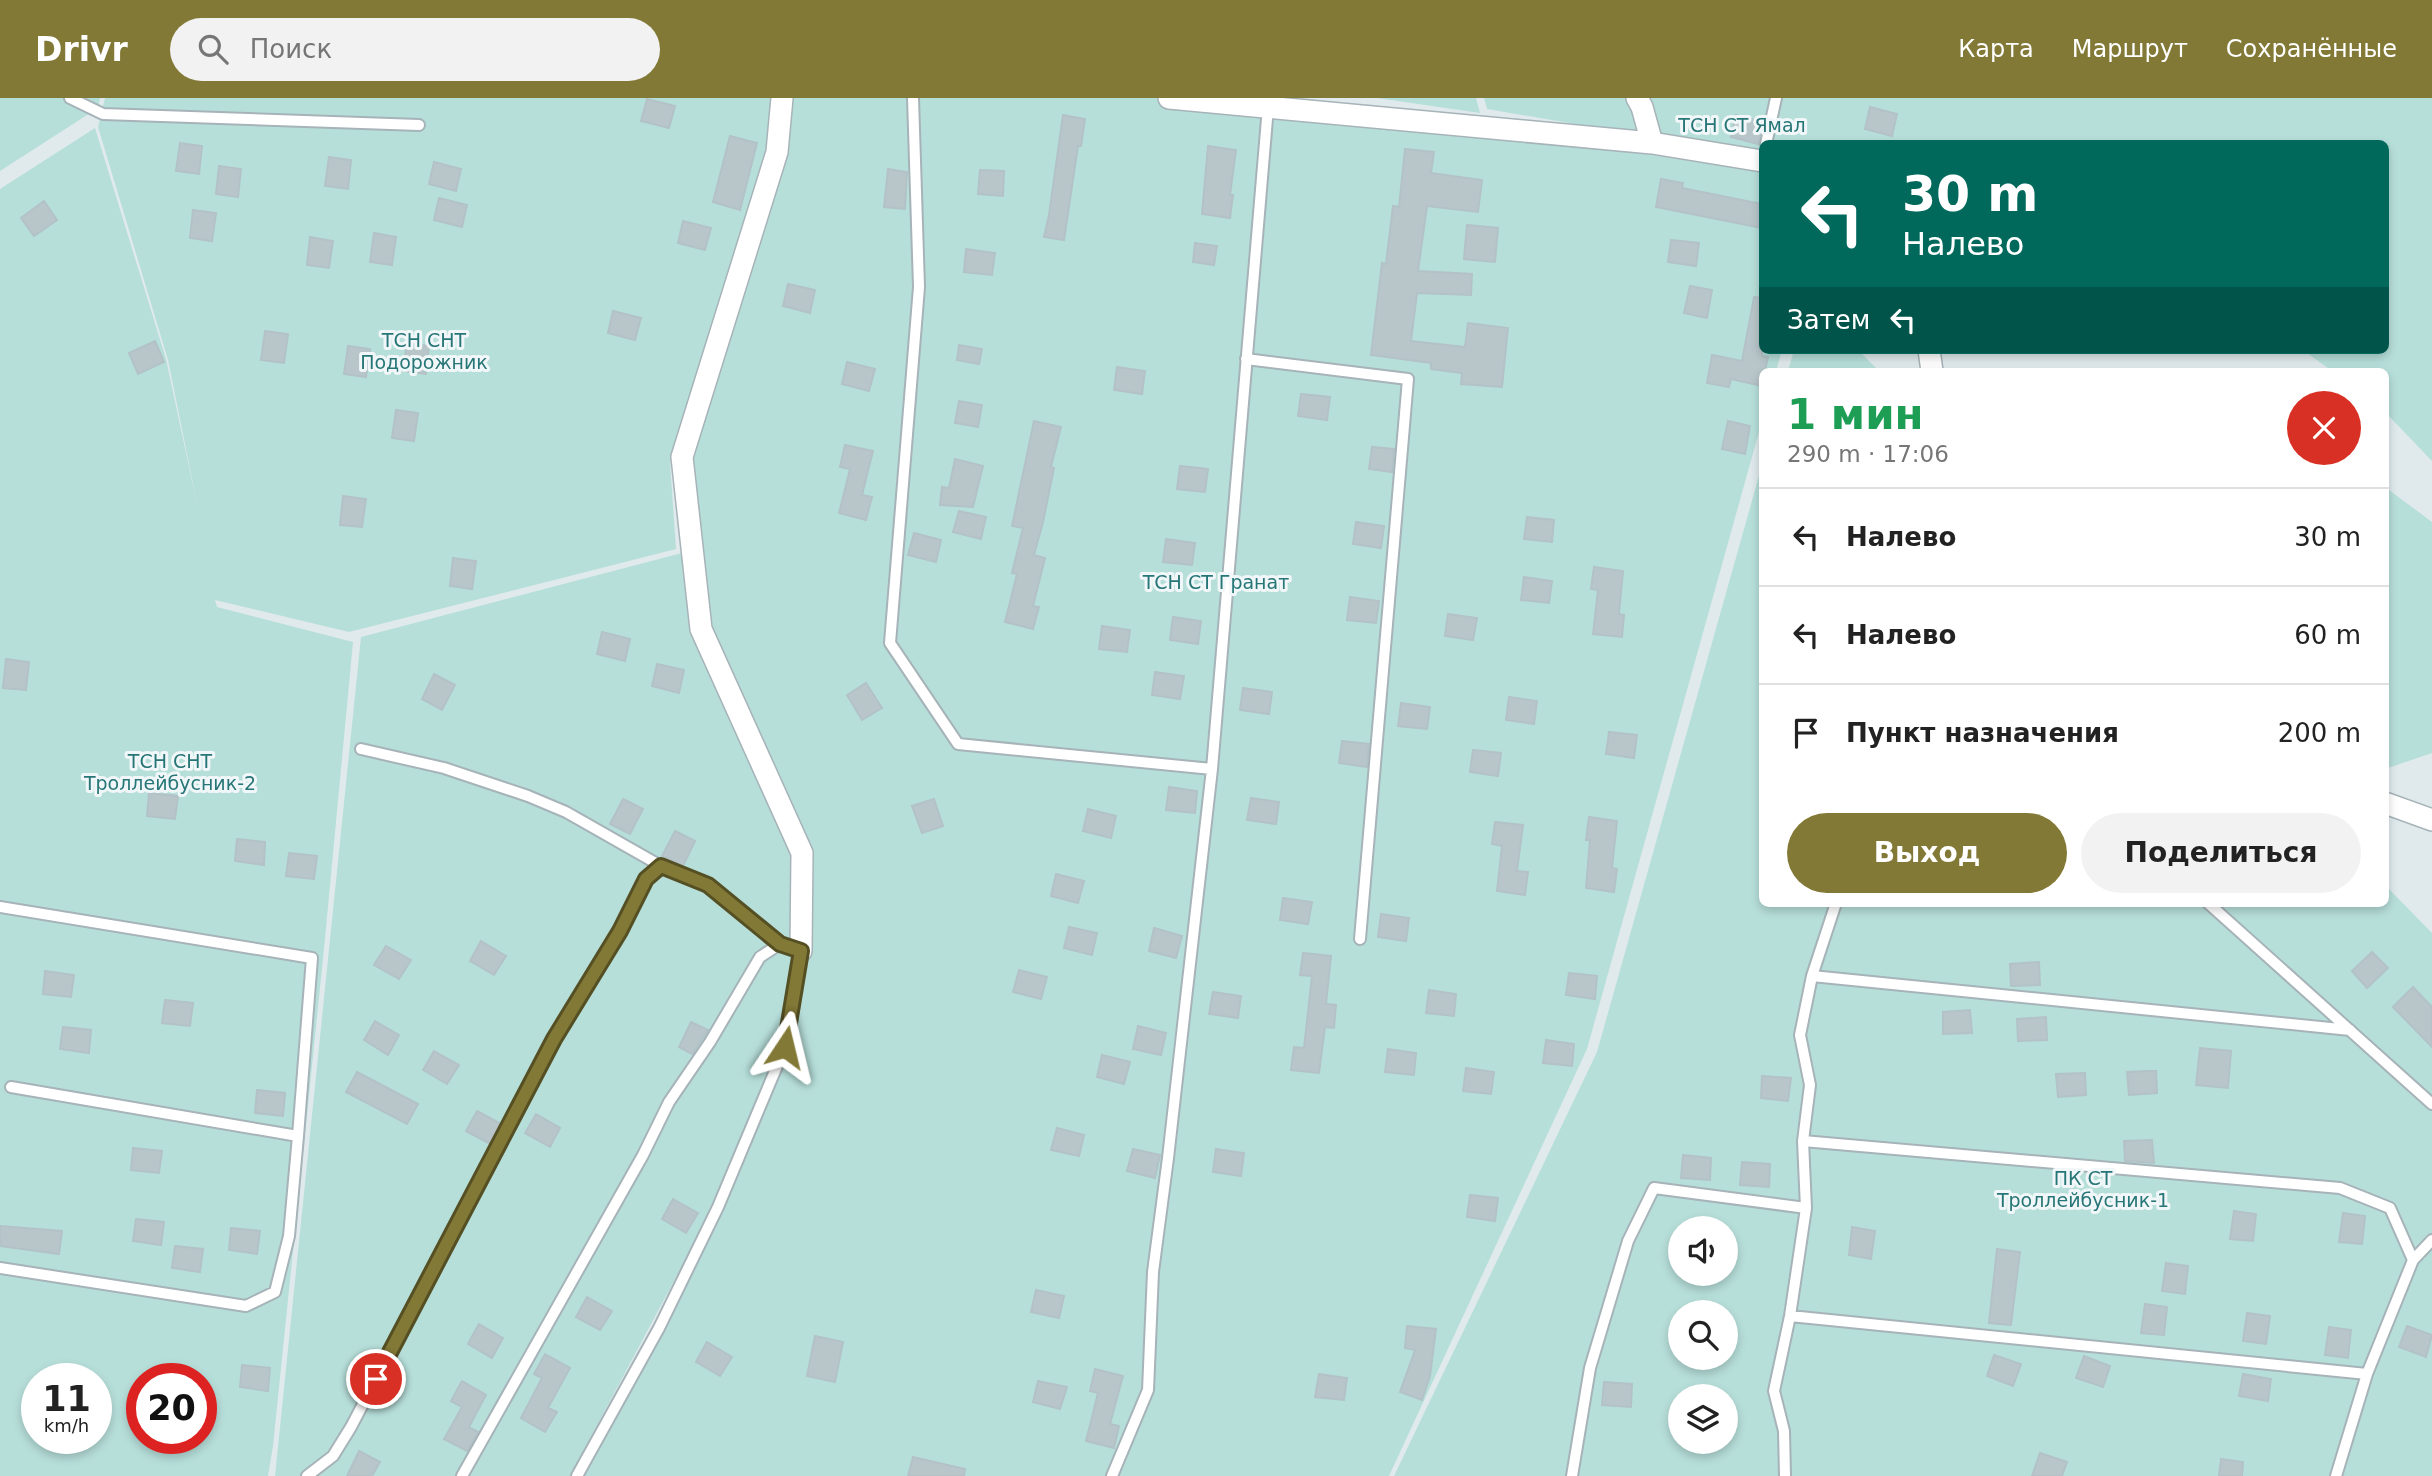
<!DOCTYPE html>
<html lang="ru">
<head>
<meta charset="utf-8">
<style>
  :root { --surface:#fff; --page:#f2f2f2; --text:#222; --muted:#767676; --line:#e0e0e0; --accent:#837937 }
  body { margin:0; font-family:"DejaVu Sans",sans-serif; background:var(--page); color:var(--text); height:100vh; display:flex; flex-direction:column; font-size:26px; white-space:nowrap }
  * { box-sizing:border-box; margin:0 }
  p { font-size:23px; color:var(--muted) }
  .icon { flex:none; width:38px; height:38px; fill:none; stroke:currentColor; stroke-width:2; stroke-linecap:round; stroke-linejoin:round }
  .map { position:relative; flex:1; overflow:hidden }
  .side { position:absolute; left:1759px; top:270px; width:630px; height:539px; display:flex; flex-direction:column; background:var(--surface); border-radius:10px; box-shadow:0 4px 10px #0003 }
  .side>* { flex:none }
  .guide { position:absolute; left:1759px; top:42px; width:630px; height:214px; border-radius:10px; box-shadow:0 4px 10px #0003; background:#00695c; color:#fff; overflow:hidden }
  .buttons { position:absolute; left:1668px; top:1118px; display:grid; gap:14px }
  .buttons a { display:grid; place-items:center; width:70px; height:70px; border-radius:50%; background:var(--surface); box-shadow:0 4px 10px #0003; font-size:35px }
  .speed { position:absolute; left:21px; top:1265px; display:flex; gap:14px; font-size:35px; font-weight:700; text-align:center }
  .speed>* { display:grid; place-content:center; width:91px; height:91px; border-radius:50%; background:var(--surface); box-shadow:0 4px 10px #0003; line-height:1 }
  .speed small { font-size:18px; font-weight:400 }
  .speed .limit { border:10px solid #d22; background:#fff; color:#111 }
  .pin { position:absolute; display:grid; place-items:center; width:60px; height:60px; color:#fff; margin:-30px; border:4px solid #fff; border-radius:50%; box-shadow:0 2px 7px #0007 }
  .me { position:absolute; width:77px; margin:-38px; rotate:10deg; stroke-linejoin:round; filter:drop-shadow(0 0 5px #0008) }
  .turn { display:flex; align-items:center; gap:24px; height:147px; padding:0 28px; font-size:32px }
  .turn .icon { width:91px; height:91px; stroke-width:2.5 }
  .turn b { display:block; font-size:49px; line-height:60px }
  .then { display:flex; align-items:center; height:66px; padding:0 28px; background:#0003; gap:14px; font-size:26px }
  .round { display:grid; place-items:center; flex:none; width:74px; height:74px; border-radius:37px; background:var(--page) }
  .head { display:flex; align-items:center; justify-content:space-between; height:119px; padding:0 28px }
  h1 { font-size:42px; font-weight:600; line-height:52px; color:#1e9e55 }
  .primary-button { display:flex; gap:14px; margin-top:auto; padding:14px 28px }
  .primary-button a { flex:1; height:80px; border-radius:42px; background:var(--accent); color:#fff; font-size:28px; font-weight:600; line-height:80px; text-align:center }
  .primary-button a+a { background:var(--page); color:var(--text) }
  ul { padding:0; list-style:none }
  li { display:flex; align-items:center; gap:21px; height:98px; padding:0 28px; border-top:2px solid var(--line) }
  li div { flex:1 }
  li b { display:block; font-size:26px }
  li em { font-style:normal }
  header { display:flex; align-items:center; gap:42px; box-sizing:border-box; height:98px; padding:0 35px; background:var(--accent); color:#fff }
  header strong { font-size:33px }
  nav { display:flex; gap:38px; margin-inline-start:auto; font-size:24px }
  .search { width:490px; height:63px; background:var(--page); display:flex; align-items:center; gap:18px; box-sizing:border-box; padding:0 24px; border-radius:38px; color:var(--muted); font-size:26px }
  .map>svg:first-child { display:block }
</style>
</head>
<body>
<header>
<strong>Drivr</strong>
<div class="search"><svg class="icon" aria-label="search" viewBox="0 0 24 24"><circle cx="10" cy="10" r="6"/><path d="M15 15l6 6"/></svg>Поиск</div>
<nav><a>Карта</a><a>Маршрут</a><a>Сохранённые</a></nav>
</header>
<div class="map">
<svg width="2432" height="1378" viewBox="0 0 2432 1378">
  <rect width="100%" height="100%" fill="#e0eaec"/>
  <!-- green -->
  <path fill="#b7dfda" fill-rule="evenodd" d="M0,0H100L98,10L0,73Z
    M105,0H776L772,54L670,364L676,451L349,534L215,502L217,509L353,544L324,851L273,1348L268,1378H0V91L95,30L166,261L198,411L168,262L98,29ZM37,1281H96V1340H37ZM142,1281H201V1340H142Z
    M788,0H1278L1762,74V252H1782L1776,273H1762V323L1587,951L1389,1378H581L713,1133L790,947L809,755L707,529L687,360Z
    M1377,0H1476L1480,15Z
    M1484,0H2432V363L2385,314V273H2332L2303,252H2385V46H1762V58L1487,11Z
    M1794,252H1858L1879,273H1788Z
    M1762,367V805H2385V787L2432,835V1378H1394L1597,954ZM1680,1130H1726V1176H1680ZM1680,1214H1726V1260H1680ZM1680,1298H1726V1344H1680Z
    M2385,389L2432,424V655L2385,671Z
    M682,455L793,753L795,846L780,949L698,1138L570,1378H275L361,539Z"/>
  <!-- building -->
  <path fill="#b8c6ca" stroke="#b2c2c6" stroke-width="2" d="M647,1L675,8L669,30L641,23Z
    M1870,9L1897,16L1892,38L1865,31Z
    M1063,17L1085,21L1081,48H1078L1064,142L1044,139L1049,117Z
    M1736,17L1763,24L1758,46L1731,39Z
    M730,38L757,45L740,112L713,104Z
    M180,45L202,48L199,76L176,73Z
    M1208,48L1236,52L1230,97H1233L1230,120L1202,116Z
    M1405,51L1434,54L1431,75L1482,82L1478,114L1427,108L1418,173L1472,176L1471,197L1417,195L1411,243L1465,249L1468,225L1508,230L1502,289L1461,286L1462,275L1431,271V265L1371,257L1382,165L1386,166L1393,108L1399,109Z
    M329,59L351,62L348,91L325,88Z
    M434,64L461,71L456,93L429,86Z
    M219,68L241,71L238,99L216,96Z
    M888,71L907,74L905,111L884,109Z
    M980,72L1004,73L1003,98L978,96Z
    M1661,81L1683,85L1682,90L1762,106V130L1656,109Z
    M439,100L467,107L462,129L434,122Z
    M44,103L57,122L34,138L21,120Z
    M193,112L216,115L212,143L190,140Z
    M683,123L711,130L705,152L678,145Z
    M1467,127L1498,130L1495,164L1464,161Z
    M374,135L396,139L392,167L370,164Z
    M310,139L333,143L329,170L307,167Z
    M1671,142L1699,145L1696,168L1668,164Z
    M1195,145L1217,148L1214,167L1193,164Z
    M966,151L995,155L992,177L964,174Z
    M788,186L815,192L810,215L783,208Z
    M1690,188L1712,192L1707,220L1684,215Z
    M1754,199L1762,200V258L1768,259L1765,273H1762V288L1731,281L1729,289L1707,285L1712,257L1742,263Z
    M613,213L641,220L635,242L608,235Z
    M265,233L288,236L284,265L261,262Z
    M155,243L164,264L138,276L129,255Z
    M407,245L429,248L426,276L403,273Z
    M959,247L982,251L979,266L957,262Z
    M348,248L370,251L366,279L344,276Z
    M847,264L875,271L869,293L842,286Z
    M1117,269L1145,273L1142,296L1114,292Z
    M1301,296L1330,299L1327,322L1298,318Z
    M959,303L982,307L978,329L955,325Z
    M396,312L418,315L414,343L392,340Z
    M1034,323L1061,329L1051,369L1054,370L1043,424L1034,457L1045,460L1033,508L1039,509L1033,531L1005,524L1017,476L1012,475L1023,430L1012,428Z
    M1728,323L1750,328L1745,356L1722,351Z
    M845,347L873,353L862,397L872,399L866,422L839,415L850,371L840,369Z
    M1372,349L1394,351L1392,374L1369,371Z
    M955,361L983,368L973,409L940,407L942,389L949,390Z
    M1180,368L1208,371L1205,394L1177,391Z
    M343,398L366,401L362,429L340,427Z
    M959,413L986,419L981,441L953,434Z
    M1527,419L1554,422L1552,444L1524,441Z
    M1356,424L1384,428L1381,450L1353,446Z
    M914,435L941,442L936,464L908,457Z
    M1166,441L1195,445L1192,467L1163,464Z
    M453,460L476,463L472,491L450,488Z
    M1594,469L1623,473L1619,516L1624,517L1622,539L1593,536L1598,492L1591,491Z
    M1524,479L1552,483L1549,505L1521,502Z
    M1350,499L1379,503L1376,525L1347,522Z
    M1448,516L1477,520L1473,542L1445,538Z
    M1173,519L1201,523L1198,546L1170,542Z
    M1102,528L1130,532L1127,554L1099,551Z
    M602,534L630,541L625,563L597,556Z
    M6,561L29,564L26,592L3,590Z
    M657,566L684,572L679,595L652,588Z
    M1155,574L1184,578L1180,601L1152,597Z
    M434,576L455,587L442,612L422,601Z
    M866,585L882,610L862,622L847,597Z
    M1243,590L1272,594L1269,616L1240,612Z
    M1509,599L1537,603L1534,626L1506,622Z
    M1401,605L1430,609L1427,631L1398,628Z
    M1609,634L1637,637L1634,660L1606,656Z
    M1342,643L1369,646L1367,669L1339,665Z
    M1473,652L1501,655L1498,678L1470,674Z
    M1169,689L1197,693L1195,715L1166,712Z
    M149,695L178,698L175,721L147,718Z
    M1251,700L1279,704L1276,726L1247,722Z
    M623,701L643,711L630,736L610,726Z
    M934,701L943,728L922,735L912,708Z
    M1088,711L1116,718L1111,740L1083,733Z
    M1589,719L1617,723L1612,770L1617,771L1614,794L1586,790L1590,742H1586Z
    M1495,724L1523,727L1517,773L1528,774L1525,797L1497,793L1502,748L1492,746Z
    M675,733L695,743L683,768L662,758Z
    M237,741L265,744L264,767L235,763Z
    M289,755L317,758L314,781L286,778Z
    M1056,776L1084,783L1078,805L1051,798Z
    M1283,800L1312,804L1308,826L1280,822Z
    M1381,816L1409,820L1406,843L1378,839Z
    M1069,829L1097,835L1092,857L1064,850Z
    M1154,830L1182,838L1176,860L1149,853Z
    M481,843L506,858L494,877L470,863Z
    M386,848L411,862L399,881L374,867Z
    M2372,854L2388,870L2367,890L2352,873Z
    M1303,855L1331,858L1326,906L1336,907L1335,918L1334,930L1325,929L1319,975L1291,972L1294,949L1304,950L1312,878L1300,877Z
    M2039,864L2040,887L2011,888L2010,866Z
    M1019,872L1047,879L1041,901L1013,894Z
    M45,873L74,877L71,899L43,896Z
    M1569,875L1597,878L1595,901L1566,897Z
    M2413,889L2432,909V949L2393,909Z
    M1429,892L1456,896L1454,918L1426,915Z
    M1213,894L1241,898L1238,920L1209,916Z
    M165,902L193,905L190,928L162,925Z
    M1970,912L1972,935L1943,936V914Z
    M2046,919L2047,942L2018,943L2017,921Z
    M375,923L399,937L388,957L364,942Z
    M691,924L708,932L692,956L679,949Z
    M1138,928L1166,935L1161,957L1133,951Z
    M63,929L91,932L89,955L60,951Z
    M1546,942L1574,946L1572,968L1543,965Z
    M2200,950L2231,953L2228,990L2196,987Z
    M1388,951L1416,955L1414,977L1385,974Z
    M434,953L459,967L447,986L423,972Z
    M1102,957L1130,964L1124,986L1097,979Z
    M1466,970L1494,974L1491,996L1463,993Z
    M2148,973H2156L2157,995L2129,997L2127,974Z
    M357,974L418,1006L407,1026L346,994Z
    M2085,975L2086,997L2058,999L2056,976Z
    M1762,978L1791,980L1788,1003L1761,1000Z
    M257,992L285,995L283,1018L255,1015Z
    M477,1013L501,1026L490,1046L466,1033Z
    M536,1016L560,1030L550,1049L525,1035Z
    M1057,1030L1084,1037L1079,1058L1051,1052Z
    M2152,1042L2154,1065L2125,1063L2124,1043Z
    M133,1050L162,1053L159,1075L131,1072Z
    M1133,1051L1160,1057L1155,1080L1127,1073Z
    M1216,1051L1244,1055L1241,1078L1213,1074Z
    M1683,1057L1711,1060L1710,1082L1681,1080Z
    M1742,1064L1770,1066L1769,1089L1740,1087Z
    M1470,1097L1498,1100L1495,1123L1467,1119Z
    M673,1101L698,1115L686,1135L662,1121Z
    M2234,1113L2256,1116L2253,1143L2230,1141Z
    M2343,1115L2365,1118L2362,1146L2339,1144Z
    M136,1121L164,1124L161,1147L133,1143Z
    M0,1128L62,1133L59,1156L0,1148Z
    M1852,1129L1875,1133L1871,1161L1849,1157Z
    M231,1130L260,1133L257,1156L229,1152Z
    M175,1148L203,1151L200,1174L172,1170Z
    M1997,1151L2020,1154L2011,1227L1989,1225Z
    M2166,1165L2188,1168L2185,1196L2162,1193Z
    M1036,1192L1064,1198L1059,1220L1031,1214Z
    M587,1199L612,1213L600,1232L576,1219Z
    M2145,1206L2167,1209L2164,1237L2141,1235Z
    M2247,1215L2270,1218L2266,1246L2243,1243Z
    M479,1226L503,1240L492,1260L468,1246Z
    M1407,1228L1436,1231L1430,1278L1422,1302L1400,1294L1415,1252L1405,1250Z
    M2407,1228L2432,1237L2426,1259L2399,1249Z
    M2329,1229L2351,1232L2348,1260L2325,1257Z
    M815,1238L843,1244L835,1284L807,1278Z
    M707,1244L732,1259L720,1278L696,1264Z
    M545,1256L570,1270L548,1310L557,1314L545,1334L521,1320L542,1280L534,1276Z
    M1994,1257L2021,1266L2013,1288L1987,1278Z
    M2084,1258L2110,1268L2103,1289L2076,1280Z
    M242,1267L270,1270L268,1293L240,1289Z
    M1095,1271L1123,1278L1110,1326L1119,1328L1114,1350L1086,1343L1098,1295L1090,1293Z
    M1319,1276L1347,1280L1344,1302L1315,1299Z
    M2243,1276L2271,1281L2268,1303L2239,1298Z
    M462,1283L486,1297L469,1329L478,1334L467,1353L444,1341L462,1309L451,1303Z
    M1038,1283L1067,1289L1060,1311L1033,1304Z
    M1604,1284L1632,1286L1631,1309L1602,1307Z
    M359,1353L380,1364L372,1378H347Z
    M2040,1355L2067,1364L2062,1378H2032Z
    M913,1359L965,1371L964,1378H908Z
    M2221,1361L2243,1364L2242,1378H2219Z"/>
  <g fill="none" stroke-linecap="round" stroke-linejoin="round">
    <!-- lane casing -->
    <g stroke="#a6b3b8" stroke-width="14">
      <path id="lane" d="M70,0L103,16L419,27
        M913,0L919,189L890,545L958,646L1212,671
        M1766,46L1776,0
        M1246,261L1408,281L1360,841
        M361,651L444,670L528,698L566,714L661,768L708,787L780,846L801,853L785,949L718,1109L659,1230L577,1378
        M2208,805L2432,1006
        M0,809L312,860L298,1038
        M1812,878L2350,932
        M1803,1043L2340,1090L2390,1110L2413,1162
        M0,1170L246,1208L275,1194L289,1138L298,1038L11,989
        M1790,1218L2367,1276
        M307,1378L333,1358L351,1329L554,941L620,833L646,781L661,768
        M462,1378L643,1057L669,1004L710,944L760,859L780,846
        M1112,1378L1148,1292L1153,1174L1168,1060L1212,671L1268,9
        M1572,1378L1590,1270L1628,1143L1654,1090L1806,1110
        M1785,1378L1784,1333L1774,1293L1790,1218L1806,1110L1803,1043L1810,987L1800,937L1812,878L1836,805
        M2336,1378L2367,1276L2413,1162L2432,1142"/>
    </g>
    <!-- street casing -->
    <g stroke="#a6b3b8" stroke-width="24">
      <path id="street" d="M782,0L777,54L682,359L701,531L802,755L801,853
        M1169,0L1652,45L1762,63
        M1637,0L1642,9L1652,45
        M1929,252L1932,273
        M2385,705L2432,722"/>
    </g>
    <!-- lane -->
    <use href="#lane" stroke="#fff" stroke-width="10"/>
    <!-- street -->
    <use href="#street" stroke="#fff" stroke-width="21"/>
  </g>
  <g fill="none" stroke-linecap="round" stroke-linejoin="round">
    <!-- route casing -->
    <g stroke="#554f24" stroke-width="18">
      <path id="route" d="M376,1281L554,941L620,833L646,781L661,768L708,787L780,846L801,853L785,949"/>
    </g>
    <!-- route -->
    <use href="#route" stroke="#837937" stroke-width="12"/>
  </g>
  <g text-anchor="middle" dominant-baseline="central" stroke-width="6" stroke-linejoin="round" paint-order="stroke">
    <!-- park labels -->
    <g font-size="19" fill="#277677" stroke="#f1f7f8">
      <text x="1742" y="27">ТСН СТ Ямал</text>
      <text x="424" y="242">ТСН СНТ<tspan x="424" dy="22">Подорожник</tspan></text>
      <text x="1216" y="484">ТСН СТ Гранат</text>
      <text x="170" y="663">ТСН СНТ<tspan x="170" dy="22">Троллейбусник-2</tspan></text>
      <text x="2083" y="1080">ПК СТ<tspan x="2083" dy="22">Троллейбусник-1</tspan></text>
    </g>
  </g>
</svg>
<div class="buttons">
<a><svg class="icon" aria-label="sound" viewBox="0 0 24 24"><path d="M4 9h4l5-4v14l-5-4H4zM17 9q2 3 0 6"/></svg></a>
<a><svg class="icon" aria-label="search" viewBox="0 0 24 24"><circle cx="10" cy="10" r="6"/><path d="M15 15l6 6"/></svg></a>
<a><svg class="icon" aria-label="layers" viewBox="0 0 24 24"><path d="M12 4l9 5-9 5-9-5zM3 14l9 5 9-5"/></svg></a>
</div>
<div class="speed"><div>11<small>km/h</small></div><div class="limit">20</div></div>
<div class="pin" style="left:376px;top:1281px;background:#d93025"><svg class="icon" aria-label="arrive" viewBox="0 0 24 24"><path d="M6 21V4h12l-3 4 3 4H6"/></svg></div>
<svg class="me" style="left:785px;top:949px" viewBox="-20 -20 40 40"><path d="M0-17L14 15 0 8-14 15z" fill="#837937" stroke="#fff" stroke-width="4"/></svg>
<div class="guide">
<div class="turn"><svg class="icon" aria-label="left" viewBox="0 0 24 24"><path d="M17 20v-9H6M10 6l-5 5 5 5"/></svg><div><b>30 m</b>Налево</div></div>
<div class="then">Затем<svg class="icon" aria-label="left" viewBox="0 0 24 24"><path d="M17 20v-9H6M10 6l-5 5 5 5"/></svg></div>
</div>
<section class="side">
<div class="head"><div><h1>1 мин</h1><p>290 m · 17:06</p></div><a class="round" style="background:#d93025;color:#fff"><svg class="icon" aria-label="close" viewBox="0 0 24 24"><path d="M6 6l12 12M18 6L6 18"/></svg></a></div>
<ul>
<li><svg class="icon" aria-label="left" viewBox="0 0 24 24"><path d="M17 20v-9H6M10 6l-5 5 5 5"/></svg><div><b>Налево</b></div><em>30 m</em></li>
<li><svg class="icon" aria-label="left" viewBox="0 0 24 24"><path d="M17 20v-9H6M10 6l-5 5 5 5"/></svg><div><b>Налево</b></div><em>60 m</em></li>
<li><svg class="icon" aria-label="arrive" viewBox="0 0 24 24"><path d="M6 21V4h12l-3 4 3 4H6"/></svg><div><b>Пункт назначения</b></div><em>200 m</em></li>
</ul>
<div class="primary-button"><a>Выход</a><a>Поделиться</a></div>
</section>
</div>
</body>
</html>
